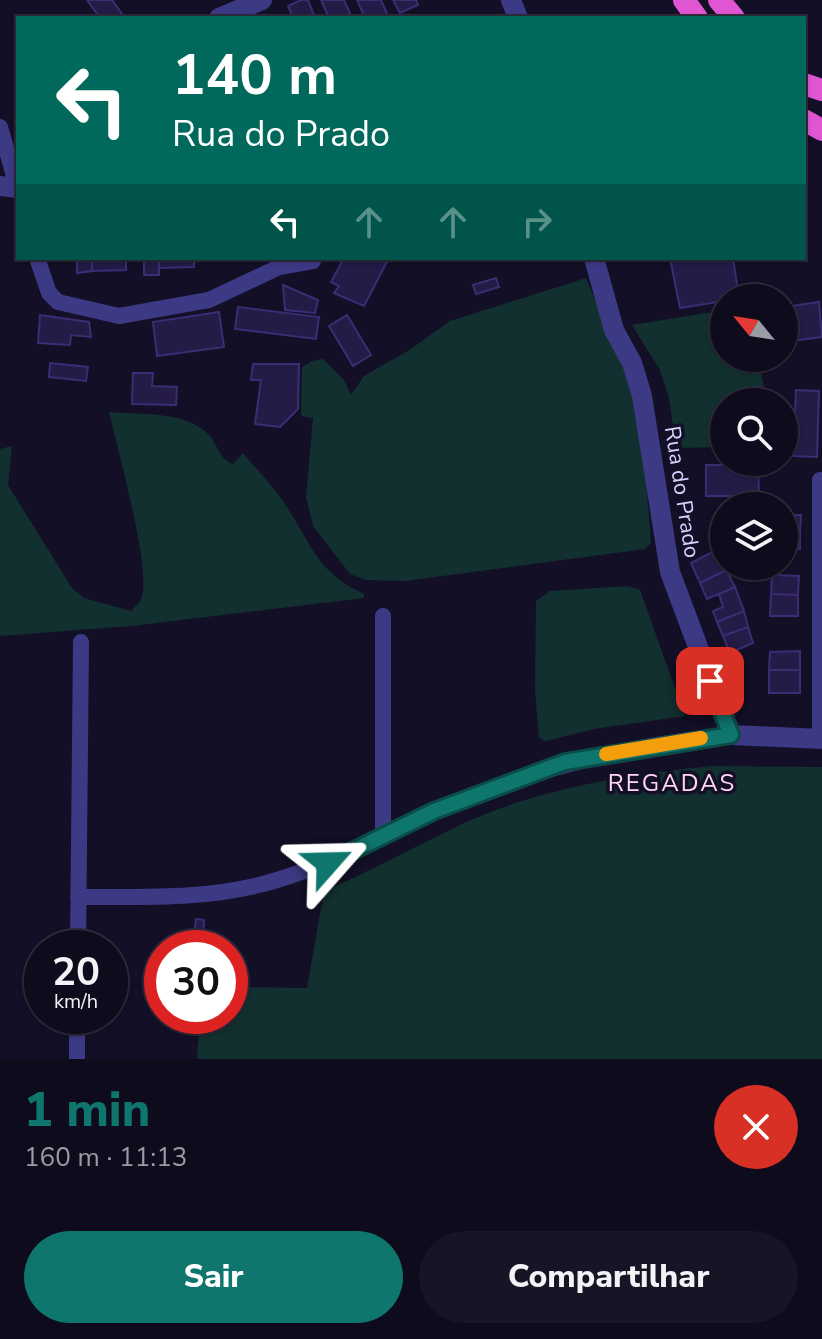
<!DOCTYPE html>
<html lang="pt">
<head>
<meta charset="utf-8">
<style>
  :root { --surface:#0e0b1c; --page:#171425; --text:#f1f3f6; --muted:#9b9ba3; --line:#2e2b3b; --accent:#0f766e }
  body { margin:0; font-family:"Nunito Sans",sans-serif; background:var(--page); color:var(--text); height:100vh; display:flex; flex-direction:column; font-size:30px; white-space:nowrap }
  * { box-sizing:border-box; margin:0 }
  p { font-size:26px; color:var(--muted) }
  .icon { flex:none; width:44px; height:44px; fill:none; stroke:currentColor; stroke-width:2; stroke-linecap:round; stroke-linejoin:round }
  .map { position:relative; height:1059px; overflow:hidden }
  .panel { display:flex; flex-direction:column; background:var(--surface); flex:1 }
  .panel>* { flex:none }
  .guide { position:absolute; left:16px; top:16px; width:790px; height:244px; border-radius:0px; box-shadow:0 2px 6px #0004,0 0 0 2px var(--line); background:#00695c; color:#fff; overflow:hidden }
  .needle { width:52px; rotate:300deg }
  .tools { position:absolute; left:710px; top:284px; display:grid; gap:16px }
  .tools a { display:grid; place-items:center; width:88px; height:88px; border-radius:50%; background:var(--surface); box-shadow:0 2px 6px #0004,0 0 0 2px var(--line); font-size:40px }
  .speed { position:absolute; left:24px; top:930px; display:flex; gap:16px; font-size:40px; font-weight:700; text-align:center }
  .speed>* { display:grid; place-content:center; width:104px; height:104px; border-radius:50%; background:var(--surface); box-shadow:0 2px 6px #0004,0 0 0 2px var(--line); line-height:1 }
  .speed small { font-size:20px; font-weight:400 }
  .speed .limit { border:12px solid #d22; background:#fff; color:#111 }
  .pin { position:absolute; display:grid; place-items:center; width:68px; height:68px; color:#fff; margin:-34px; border-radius:16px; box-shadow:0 4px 12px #0006 }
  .me { position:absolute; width:88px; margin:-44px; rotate:65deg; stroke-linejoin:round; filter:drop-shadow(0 0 6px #0008) }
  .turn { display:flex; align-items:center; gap:28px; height:168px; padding:0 24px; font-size:36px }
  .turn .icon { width:104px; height:104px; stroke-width:2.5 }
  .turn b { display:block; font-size:56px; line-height:68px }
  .lanes { display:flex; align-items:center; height:76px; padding:0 24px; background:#0003; justify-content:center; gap:40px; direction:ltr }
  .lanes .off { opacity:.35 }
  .round { display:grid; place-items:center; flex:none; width:84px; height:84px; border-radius:42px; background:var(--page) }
  .headline { display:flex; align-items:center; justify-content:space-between; height:136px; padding:0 24px }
  h1 { font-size:48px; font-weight:800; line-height:60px; color:var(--accent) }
  .primary-button { display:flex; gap:16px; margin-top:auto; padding:16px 24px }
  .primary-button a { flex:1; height:92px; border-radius:48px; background:var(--accent); color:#fff; font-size:32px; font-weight:800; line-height:92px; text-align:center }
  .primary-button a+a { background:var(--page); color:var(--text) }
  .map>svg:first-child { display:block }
</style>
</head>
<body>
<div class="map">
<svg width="822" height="1059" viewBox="0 0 822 1059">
  <rect width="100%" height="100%" fill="#130f26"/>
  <!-- green -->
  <path fill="#12302f" d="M586,278L624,370L635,407L644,453L651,543L645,549L405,581L366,580L350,574L313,526L306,497L313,418L301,416L302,367L312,361L323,359L344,380L351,395L364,376L411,349L450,321Z
    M724,310V358H759L766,402H724V447L676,448L669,398L660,370L632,325Z
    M109,412C140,415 187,410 210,436C218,446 220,460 233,464L243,453C258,471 275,488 287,507C312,546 318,573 364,594V598L131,626L0,636V449L12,446L8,485L72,588L84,598L131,611C135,607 141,602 142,596C151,569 117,446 109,412Z
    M628,586L640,590L685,716L594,729L546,741L539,738L535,690L536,601L550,591Z
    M711,766L822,767V1059H197L200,1016H230V987L307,988L324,891C371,871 416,846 462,824C540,788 626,775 711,766Z"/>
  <!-- building -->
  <path fill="#241b47" stroke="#3b2d73" stroke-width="2" d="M87,0H112L125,18H100Z
    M301,0H308L315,18H293L288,6Z
    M321,0H344L352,18H329Z
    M357,0H381L388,16L365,18Z
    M393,0H416L418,5L400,13Z
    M77,258H92V271L77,273Z
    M92,258H126V270L92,271Z
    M144,258H159V275H144Z
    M159,258H194V267L159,268Z
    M344,258H389L364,306L334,293L339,286L331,282Z
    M670,258H733L739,298H724V301L680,308Z
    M496,278L499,287L476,294L473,285Z
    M283,285L318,300L315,313L285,310Z
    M819,302L822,337L784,342V307Z
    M238,307L319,317L316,339L235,329Z
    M219,312L224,347L157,356L153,322Z
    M40,315L89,322L91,337L71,335L70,345L38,343Z
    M347,315L371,355L353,366L329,326Z
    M50,363L88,367L86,381L49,377Z
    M253,364H299L298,409L280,427L255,424L261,380H251Z
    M133,373H153L152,386L177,387L176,405L132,404Z
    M796,390L819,391L817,457L793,456Z
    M732,462H758L759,496H706V465H732Z
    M784,515H801L800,532H784Z
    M784,532H800V549H784Z
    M716,550L726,570L700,583L691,563Z
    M726,570L735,587L707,599L700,583Z
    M772,575L799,576L798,595L771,594Z
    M735,587L744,611L717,622L713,611L723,607L719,594Z
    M771,594L798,595V616H770Z
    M744,611L748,627L723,636L717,622Z
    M748,627L753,643L730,653L723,636Z
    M800,651V670H769L770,652Z
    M769,670H800V693H769Z
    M196,919L204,920L203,939L194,938Z"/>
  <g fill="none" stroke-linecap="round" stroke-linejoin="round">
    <!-- minor -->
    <path stroke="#3d3a85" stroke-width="16" d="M0,127L18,190
      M37,258L49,293L58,302L119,316L209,300L279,267L313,261
      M820,739V480
      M383,836V616
      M78,897C144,897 213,900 277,880C334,863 383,833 438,809C533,769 628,745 731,735
      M78,948L81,642
      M77,1059V1016"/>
    <!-- tertiary -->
    <path stroke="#3d3a85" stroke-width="20" d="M511,0L518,18
      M219,18L262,0
      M0,186L18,188
      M594,258L614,330L632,363L642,396L670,572L731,735L822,739"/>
    <!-- trunk -->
    <path stroke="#e055d1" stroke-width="22" d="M684,0L697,18
      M719,0L734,18
      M804,84L822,90
      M804,120L822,130"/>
  </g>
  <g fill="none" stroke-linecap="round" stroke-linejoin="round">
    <!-- route casing -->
    <g stroke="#0a4d48" stroke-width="20">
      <path id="route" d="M328,863L434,811L565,762L731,735L710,681"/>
    </g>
    <!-- route -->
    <use href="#route" stroke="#0f766e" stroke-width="14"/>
    <!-- slow -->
    <path stroke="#f59e0b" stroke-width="14" d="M606,754L701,738"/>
  </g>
  <g text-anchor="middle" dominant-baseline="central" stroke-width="7" stroke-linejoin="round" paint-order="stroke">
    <!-- street labels -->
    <g font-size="22" fill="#d9d4ff" stroke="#130f26">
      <text transform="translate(682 492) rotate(81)">Rua do Prado</text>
    </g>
    <!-- neighbourhood labels -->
    <g font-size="24" letter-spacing="2" fill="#ffd6f0" stroke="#130f26">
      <text x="672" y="783">REGADAS</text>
    </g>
  </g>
</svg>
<div class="tools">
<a><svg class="needle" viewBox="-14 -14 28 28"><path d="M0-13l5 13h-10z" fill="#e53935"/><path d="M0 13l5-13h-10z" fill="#9b9ba3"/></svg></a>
<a><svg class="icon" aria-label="search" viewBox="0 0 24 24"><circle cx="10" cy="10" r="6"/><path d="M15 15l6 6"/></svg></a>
<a><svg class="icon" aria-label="layers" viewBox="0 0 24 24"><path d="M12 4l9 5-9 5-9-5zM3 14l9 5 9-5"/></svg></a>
</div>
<div class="speed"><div>20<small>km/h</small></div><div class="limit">30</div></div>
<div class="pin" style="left:710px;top:681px;background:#d93025"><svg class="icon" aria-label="arrive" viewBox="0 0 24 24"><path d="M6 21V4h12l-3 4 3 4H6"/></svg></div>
<svg class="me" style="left:328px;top:863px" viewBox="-20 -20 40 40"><path d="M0-17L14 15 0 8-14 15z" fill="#0f766e" stroke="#fff" stroke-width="4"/></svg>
<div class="guide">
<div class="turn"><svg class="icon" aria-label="left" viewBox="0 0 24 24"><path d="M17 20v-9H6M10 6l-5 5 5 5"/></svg><div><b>140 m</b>Rua do Prado</div></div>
<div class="lanes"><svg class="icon" aria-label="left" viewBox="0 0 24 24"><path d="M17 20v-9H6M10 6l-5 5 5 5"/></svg><svg class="icon off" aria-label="ahead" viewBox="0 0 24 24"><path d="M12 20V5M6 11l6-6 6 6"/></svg><svg class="icon off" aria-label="ahead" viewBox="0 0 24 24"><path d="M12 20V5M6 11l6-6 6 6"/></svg><svg class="icon off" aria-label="right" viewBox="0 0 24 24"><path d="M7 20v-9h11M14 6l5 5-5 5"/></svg></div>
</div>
</div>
<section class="panel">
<div class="headline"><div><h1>1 min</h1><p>160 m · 11:13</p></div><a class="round" style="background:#d93025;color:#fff"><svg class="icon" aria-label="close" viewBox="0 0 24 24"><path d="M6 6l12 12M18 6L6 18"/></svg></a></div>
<div class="primary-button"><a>Sair</a><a>Compartilhar</a></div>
</section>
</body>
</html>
